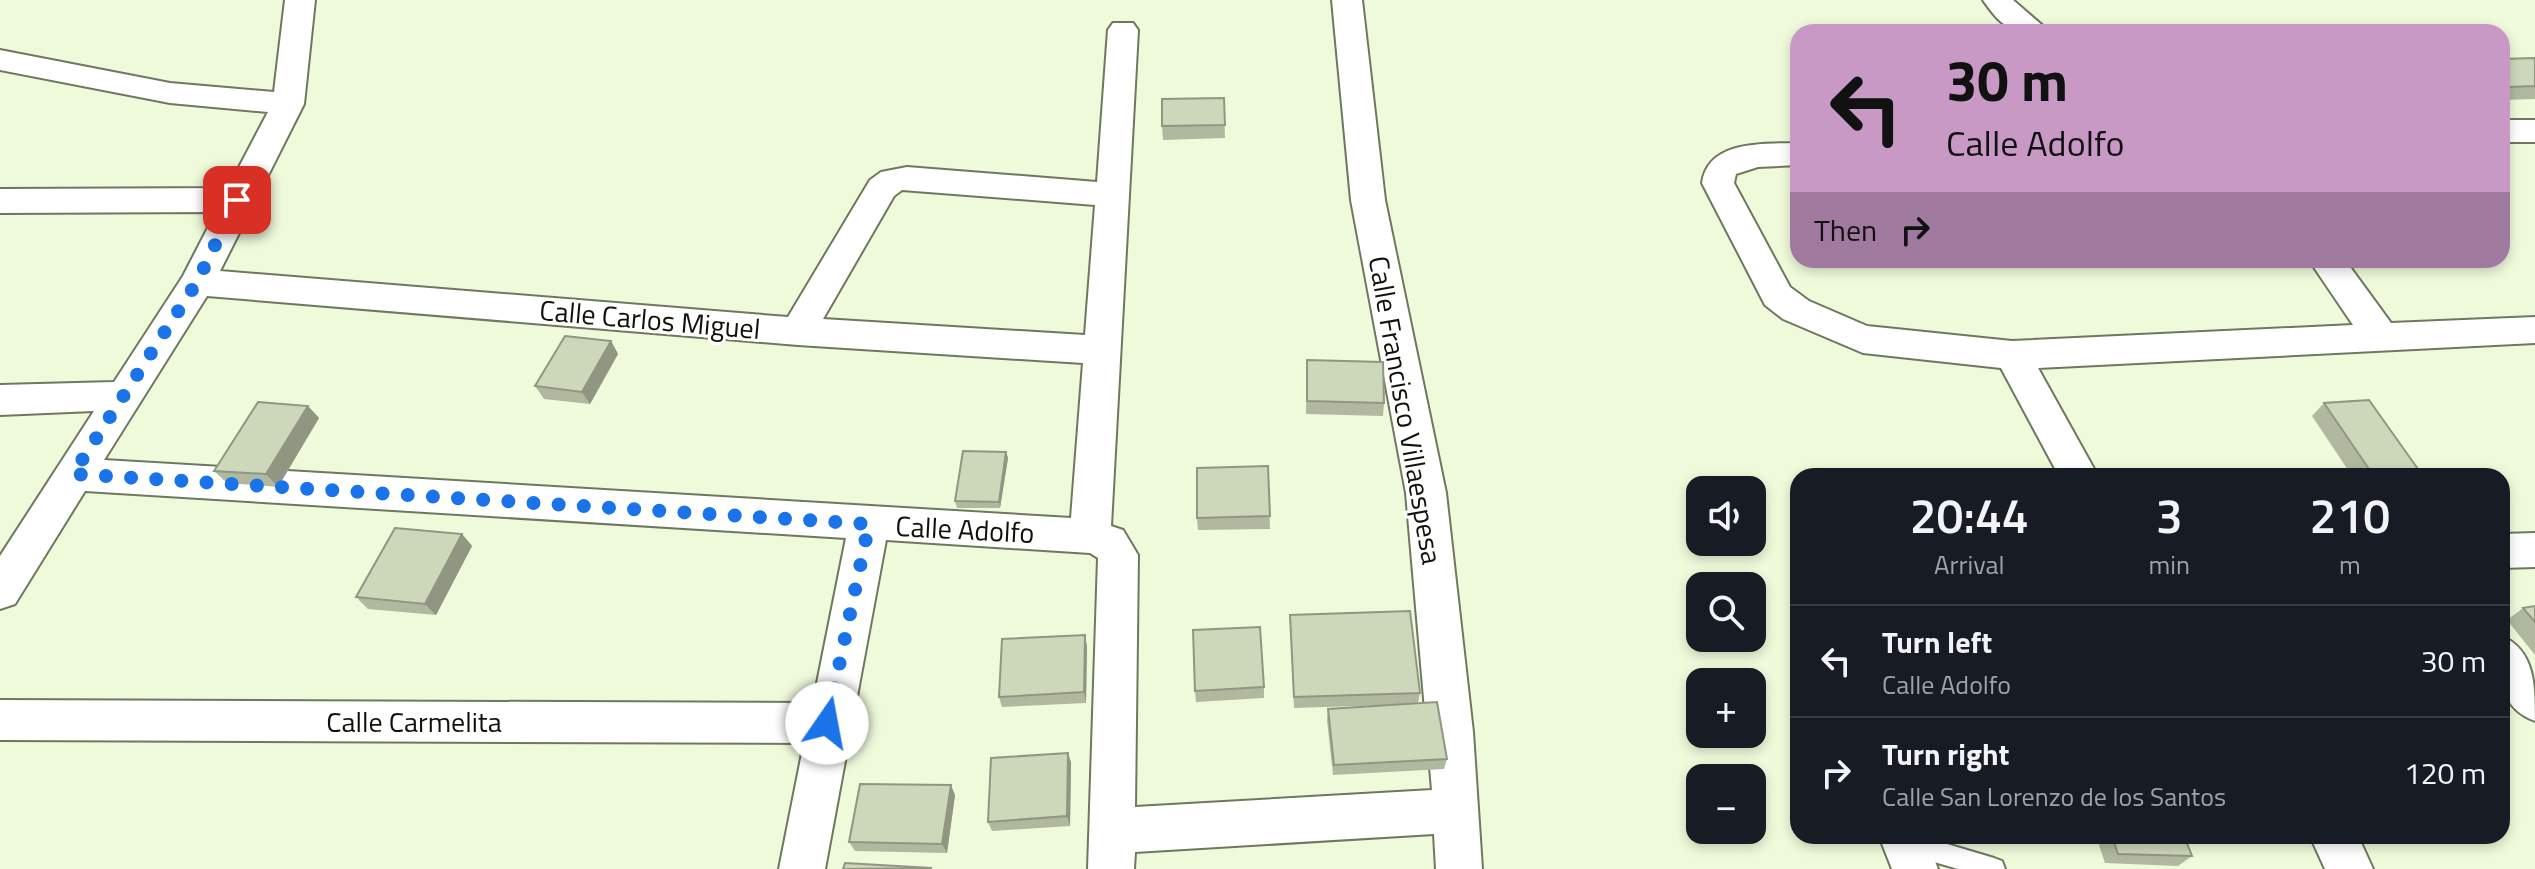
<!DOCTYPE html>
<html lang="en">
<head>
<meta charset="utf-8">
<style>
  :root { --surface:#171b24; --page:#242831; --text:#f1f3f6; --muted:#9ea1a6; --line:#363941 }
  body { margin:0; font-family:"Titillium Web",sans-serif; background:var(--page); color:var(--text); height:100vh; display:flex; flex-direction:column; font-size:30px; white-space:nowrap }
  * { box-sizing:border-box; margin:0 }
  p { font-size:26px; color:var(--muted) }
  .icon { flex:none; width:44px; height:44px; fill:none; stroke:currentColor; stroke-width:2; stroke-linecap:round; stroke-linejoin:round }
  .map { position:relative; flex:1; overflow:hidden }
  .panel { position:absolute; left:1790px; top:468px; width:720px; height:376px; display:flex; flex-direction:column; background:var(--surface); border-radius:24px; box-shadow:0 4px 12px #0003 }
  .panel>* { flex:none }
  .banner { position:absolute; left:1790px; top:24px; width:720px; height:244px; border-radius:24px; box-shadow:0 4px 12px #0003; background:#c999c6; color:#111; overflow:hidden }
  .controls { position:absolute; left:1686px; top:476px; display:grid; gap:16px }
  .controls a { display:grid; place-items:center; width:80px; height:80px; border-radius:16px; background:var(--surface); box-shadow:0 4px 12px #0003; font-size:40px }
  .pin { position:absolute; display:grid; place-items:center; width:68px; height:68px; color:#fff; margin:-34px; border-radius:16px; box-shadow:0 4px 12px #0006 }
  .me { position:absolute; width:88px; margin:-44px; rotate:12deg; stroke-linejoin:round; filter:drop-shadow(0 0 6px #0008) }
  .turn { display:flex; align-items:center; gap:28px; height:168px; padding:0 24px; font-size:36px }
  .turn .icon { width:104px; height:104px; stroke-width:2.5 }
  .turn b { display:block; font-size:56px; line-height:68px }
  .then { display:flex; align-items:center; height:76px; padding:0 24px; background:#0003; gap:16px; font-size:30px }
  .eta { display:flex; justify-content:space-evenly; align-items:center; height:136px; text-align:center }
  .eta b { font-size:48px; font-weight:600; line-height:56px }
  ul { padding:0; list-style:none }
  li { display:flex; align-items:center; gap:24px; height:112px; padding:0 24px; border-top:2px solid var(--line) }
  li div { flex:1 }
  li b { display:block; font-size:30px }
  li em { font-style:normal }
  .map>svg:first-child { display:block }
</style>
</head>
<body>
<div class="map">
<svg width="2535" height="869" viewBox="0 0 2535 869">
  <rect width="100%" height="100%" fill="#effadb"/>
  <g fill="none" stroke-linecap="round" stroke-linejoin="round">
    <!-- lane casing -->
    <g stroke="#6f785e" stroke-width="4">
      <path id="lane" d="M1899,836H1920L1994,858L2002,861L2005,869H1958L1907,854L1899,851L1896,843Z"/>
    </g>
    <!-- street casing -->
    <g stroke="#6f785e" stroke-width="4">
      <path id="street" d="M285,0H315L304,104L220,271L788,317L870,180L881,172L907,167L1097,182L1108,30L1113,23H1133L1138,30L1111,526L1123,530L1138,555L1135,807L1432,790L1406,493L1351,200L1332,0H1362L1385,200L1446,493L1473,732L1482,869H1436L1434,834L1135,852L1134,869H1088L1098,558L1090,553L886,540L825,869H779L804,743L0,740V700L813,703L846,538L85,491L15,604L0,609V556L94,411L0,415V385L114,382L183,276L216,212L0,213V189L228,188L268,112L170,103L0,70V50L170,83L274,92ZM902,190L1095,205L1085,335L823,319L894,196ZM207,296L798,345L1083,363L1071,518L104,460Z
        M1983,0H2013L2050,32C2013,32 2005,32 1983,0Z
        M2502,120H2535V142H2502Z
        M1798,143V165L1758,167L1736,174L1734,183L1790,287L1809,301L1867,326L2012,341L2353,325L2309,260H2345L2391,323L2535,317V343L2038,368L2098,476H2059L2001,368L1863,353L1783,319L1765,305L1702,183C1708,140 1763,144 1798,143Z
        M2535,533V567L2502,568V534Z
        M2502,636C2535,651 2535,685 2535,721C2495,706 2502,672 2502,636Z
        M1879,836H1925L1938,869H1892Z
        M2310,836H2358L2373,869H2325Z"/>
    </g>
    <!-- lane -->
    <use href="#lane" fill="#fff" fill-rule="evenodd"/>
    <!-- street -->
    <use href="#street" fill="#fff" fill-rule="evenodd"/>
  </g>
  <!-- wall -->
  <path fill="#b0b9a0" d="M2535,58V99L2502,100V59Z
    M1224,98L1225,138L1163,140L1162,126Z
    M611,341L618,354L590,404L544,399L535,386Z
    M1307,360L1384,403L1383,416L1306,414Z
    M2324,403L2418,469L2409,476H2352L2312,416Z
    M308,406L319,418L278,487L227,483L214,471Z
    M1006,452L1008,458L1000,508H957L955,501Z
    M1268,466L1270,529L1198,530L1197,518Z
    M462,534L472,546L436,615L368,609L356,597Z
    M2535,606V655L2507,620L2523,608Z
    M1290,615L1420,693L1418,703L1447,759L1444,769L1333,775L1327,720L1328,709L1389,705L1294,708Z
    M1085,635L1087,647L1086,703L1002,707L999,697Z
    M1264,687V698L1196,702L1195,691Z
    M1068,753L1071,763L1070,826L992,831L988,822Z
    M955,795L947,853L855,851L849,842Z
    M2096,836H2184L2192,856L2178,866L2105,863Z"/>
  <!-- shaded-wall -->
  <path fill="#909682" d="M611,341L618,354L590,404L582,392Z
    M308,406L319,418L278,487L266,474Z
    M1006,452L1008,458L1000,508L999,502Z
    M462,534L472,546L436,615L425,604Z
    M1085,635L1087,647L1086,703L1084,692Z
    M1068,753L1071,763L1070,826L1067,816Z
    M951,785L955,795L947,853L942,844Z"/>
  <!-- building -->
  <path fill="#cdd7ba" stroke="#909682" stroke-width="2" d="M2535,58V86L2510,87L2502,79V59Z
    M1224,98L1225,125L1162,126V99Z
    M565,336L611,341L582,392L535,386Z
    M1307,360L1383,362L1384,403L1307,401Z
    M2369,400L2418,469L2371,472L2324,403Z
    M258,402L308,406L266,474L214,471Z
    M963,451L1006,452L999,502L955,501Z
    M1268,466L1270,516L1197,518V468Z
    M395,528L462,534L425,604L356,597Z
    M2535,606V622L2523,608Z
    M1410,611L1420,693L1294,697L1290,615Z
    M1260,627L1264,687L1195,691L1193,630Z
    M1085,635L1084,692L999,697L1002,639Z
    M1437,702L1447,759L1334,765L1328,709Z
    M1068,753L1067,816L988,822L991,758Z
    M860,784L951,785L942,844L849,842Z
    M2112,836H2184L2192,856L2118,854Z
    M845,863L932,868L843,869Z"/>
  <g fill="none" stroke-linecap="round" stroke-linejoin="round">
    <!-- route -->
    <path stroke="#1a73e8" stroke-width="14" stroke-dasharray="0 25.2" d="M237,200L197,282L73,474L869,524L827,723"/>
  </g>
  <g text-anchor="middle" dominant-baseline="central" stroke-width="6" stroke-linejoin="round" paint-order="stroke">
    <!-- street labels -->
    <g font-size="28" fill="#0e1208" stroke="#fff">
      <text transform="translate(650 319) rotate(5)">Calle Carlos Miguel</text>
      <text transform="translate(1406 410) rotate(80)">Calle Francisco Villaespesa</text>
      <text transform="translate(965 529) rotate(3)">Calle Adolfo</text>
      <text x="414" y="721">Calle Carmelita</text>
    </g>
  </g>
</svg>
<div class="controls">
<a><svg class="icon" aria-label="sound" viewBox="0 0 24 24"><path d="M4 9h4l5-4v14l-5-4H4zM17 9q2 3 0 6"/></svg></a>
<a><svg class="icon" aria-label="search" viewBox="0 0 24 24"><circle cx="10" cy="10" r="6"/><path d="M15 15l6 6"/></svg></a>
<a>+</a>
<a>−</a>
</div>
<div class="pin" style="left:237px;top:200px;background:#d93025"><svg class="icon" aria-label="arrive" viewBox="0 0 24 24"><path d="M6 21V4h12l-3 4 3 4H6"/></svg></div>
<svg class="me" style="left:827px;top:723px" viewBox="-20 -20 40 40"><circle r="19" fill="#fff"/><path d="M0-13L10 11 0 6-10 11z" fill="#1a73e8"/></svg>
<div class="banner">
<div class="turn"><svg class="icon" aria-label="left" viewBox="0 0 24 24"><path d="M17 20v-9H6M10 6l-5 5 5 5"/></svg><div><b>30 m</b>Calle Adolfo</div></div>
<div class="then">Then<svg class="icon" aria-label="right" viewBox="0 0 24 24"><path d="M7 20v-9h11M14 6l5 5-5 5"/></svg></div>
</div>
<section class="panel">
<div class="eta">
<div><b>20:44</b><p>Arrival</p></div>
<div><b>3</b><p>min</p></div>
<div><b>210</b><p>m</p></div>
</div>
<ul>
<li><svg class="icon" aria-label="left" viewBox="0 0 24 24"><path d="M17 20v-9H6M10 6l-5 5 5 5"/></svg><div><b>Turn left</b><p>Calle Adolfo</p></div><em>30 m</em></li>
<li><svg class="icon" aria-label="right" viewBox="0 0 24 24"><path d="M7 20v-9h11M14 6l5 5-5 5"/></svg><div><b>Turn right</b><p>Calle San Lorenzo de los Santos</p></div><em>120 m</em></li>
</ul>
</section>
</div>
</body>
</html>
